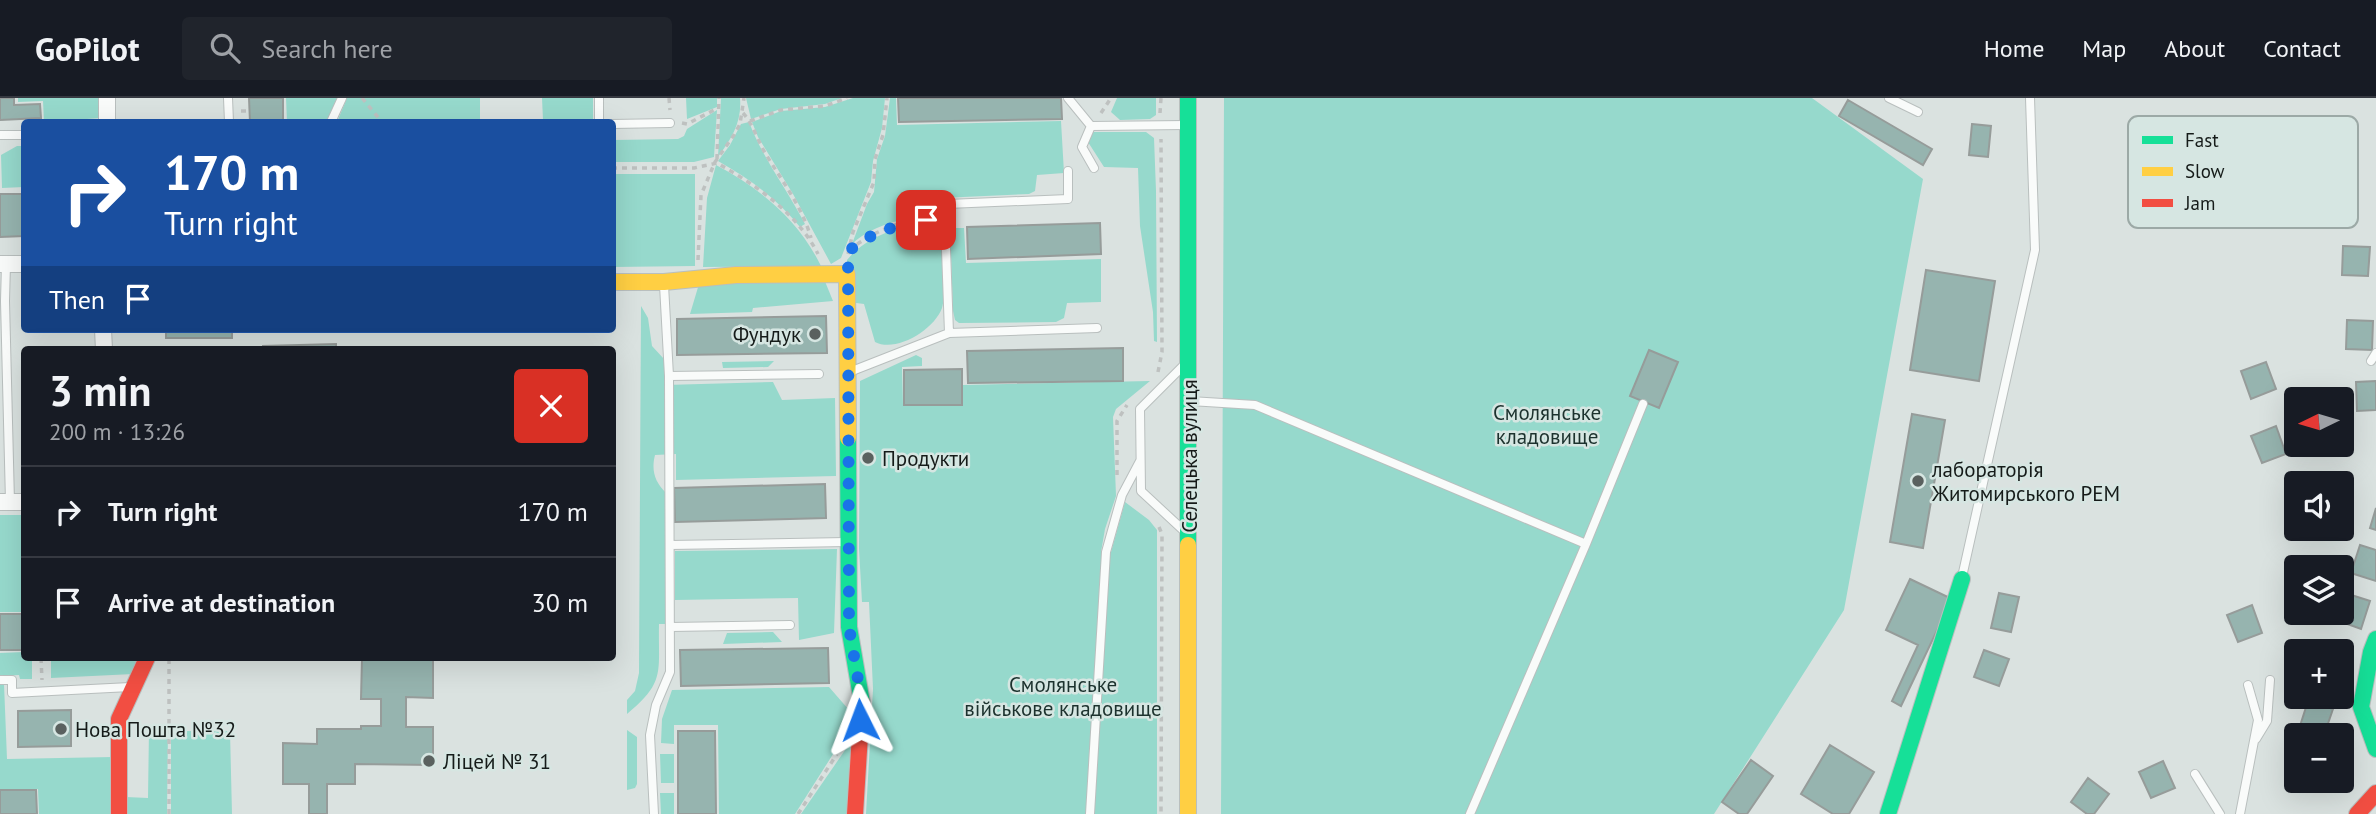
<!DOCTYPE html>
<html lang="en">
<head>
<meta charset="utf-8">
<style>
  :root { --surface:#171b24; --page:#20242c; --text:#f1f3f6; --muted:#9ea1a6; --line:#363941 }
  body { margin:0; font-family:"PT Sans",sans-serif; background:var(--page); color:var(--text); height:100vh; display:flex; flex-direction:column; font-size:26px; white-space:nowrap }
  * { box-sizing:border-box; margin:0 }
  p { font-size:23px; color:var(--muted) }
  .icon { flex:none; width:38px; height:38px; fill:none; stroke:currentColor; stroke-width:2; stroke-linecap:round; stroke-linejoin:round }
  .map { position:relative; flex:1; overflow:hidden }
  .drawer { position:absolute; left:21px; top:248px; width:595px; height:315px; display:flex; flex-direction:column; background:var(--surface); border-radius:7px; box-shadow:0 7px 28px #0002 }
  .drawer>* { flex:none }
  .banner { position:absolute; left:21px; top:21px; width:595px; height:214px; border-radius:7px; box-shadow:0 7px 28px #0002; background:#1a4fa0; color:#fff; overflow:hidden }
  .needle { width:46px; rotate:265deg }
  .buttons { position:absolute; left:2284px; top:289px; display:grid; gap:14px }
  .buttons a { display:grid; place-items:center; width:70px; height:70px; border-radius:7px; background:var(--surface); box-shadow:0 7px 28px #0002; font-size:35px }
  .pin { position:absolute; display:grid; place-items:center; width:60px; height:60px; color:#fff; margin:-30px; border-radius:14px; box-shadow:0 4px 10px #0006 }
  .me { position:absolute; width:77px; margin:-38px; rotate:357deg; stroke-linejoin:round; filter:drop-shadow(0 0 5px #0008) }
  .turn { display:flex; align-items:center; gap:24px; height:147px; padding:0 28px; font-size:32px }
  .turn .icon { width:91px; height:91px; stroke-width:2.5 }
  .turn b { display:block; font-size:49px; line-height:60px }
  .then { display:flex; align-items:center; height:66px; padding:0 28px; background:#0003; gap:14px; font-size:26px }
  .round { display:grid; place-items:center; flex:none; width:74px; height:74px; border-radius:7px; background:var(--page) }
  .headline { display:flex; align-items:center; justify-content:space-between; height:119px; padding:0 28px }
  h1 { font-size:42px; font-weight:600; line-height:52px }
  ul { padding:0; list-style:none }
  li { display:flex; align-items:center; gap:21px; height:91px; padding:0 28px; border-top:2px solid var(--line) }
  li div { flex:1 }
  li b { display:block; font-size:26px }
  li em { font-style:normal }
  header { display:flex; align-items:center; gap:42px; box-sizing:border-box; height:98px; padding:0 35px; background:var(--surface); border-bottom:2px solid var(--line) }
  header strong { font-size:33px }
  nav { display:flex; gap:38px; margin-inline-start:auto; font-size:24px }
  .search { width:490px; height:63px; background:var(--page); display:flex; align-items:center; gap:18px; box-sizing:border-box; padding:0 24px; border-radius:7px; color:var(--muted); font-size:26px }
  .map>svg:first-child { display:block }
</style>
</head>
<body>
<header>
<strong>GoPilot</strong>
<div class="search"><svg class="icon" aria-label="search" viewBox="0 0 24 24"><circle cx="10" cy="10" r="6"/><path d="M15 15l6 6"/></svg>Search here</div>
<nav><a>Home</a><a>Map</a><a>About</a><a>Contact</a></nav>
</header>
<div class="map">
<svg width="2376" height="716" viewBox="0 0 2376 716">
  <rect width="100%" height="100%" fill="#dae2e0"/>
  <!-- green -->
  <path fill="#96d9cc" d="M18,0H102L101,20L44,24L43,3L18,4Z
    M286,0H337L326,24H287Z
    M347,0H480V21L438,22L434,24H337Z
    M542,0H593V21L543,22Z
    M686,0H717V9L687,21Z
    M721,0H740C742,24 732,40 718,59Z
    M746,0H842L825,6L781,11L751,21Z
    M853,0H885L882,30L873,63L871,84L841,160L831,166L793,96L758,39L752,24L781,13L825,9Z
    M890,0H896L897,27L1061,23L1064,75L1037,77L1035,93L1029,96L941,100V116C910,119 876,124 852,146L867,106L874,94L877,61L885,38Z
    M1117,0H1156V17L1150,21L1120,22L1111,14Z
    M1224,0H1812L1923,81L1844,512L1714,716H1221Z
    M717,12L714,59L694,64H613V42L678,41L684,38L687,31Z
    M749,24C763,61 787,91 805,126L800,129C777,101 750,81 718,63L730,47L741,26Z
    M1091,34H1146L1154,40L1156,93L1157,244L1154,243L1153,214L1140,128L1138,70L1104,69L1088,44Z
    M17,48H24V89L2,90L1,57Z
    M716,67C761,91 798,121 821,168L703,169L707,100Z
    M612,76H695V168L613,169Z
    M921,126C927,127 936,127 940,134C945,145 946,198 942,210C934,232 896,255 875,244L864,206L849,204L847,162C865,140 893,130 921,126Z
    M950,130H964L966,165L1101,161V204L1067,205L1064,220L1056,224L959,225L955,222L953,213Z
    M824,181L833,203L753,210L752,214L690,216L699,186Z
    M641,208L648,220L652,248L664,261L665,287L773,284L782,302L835,300L836,378L676,382V356L655,357C651,373 655,384 666,395L665,526H659C658,574 666,584 627,616V602L635,593L639,575Z
    M916,257L922,260V268L902,269L903,308H963V287L1150,283L1116,311L1113,319L1116,398L1105,431L1101,454H1111L1125,404L1149,422L1157,432V716H866L873,591L869,504H862L859,451L860,283Z
    M774,263L768,269L723,270L722,264Z
    M0,417H24V514H0Z
    M837,451L834,535L799,542L798,500L675,502V453Z
    M773,534L782,544L723,546L727,535Z
    M24,554V560H32V581H20L19,577L0,578V555Z
    M51,560H141L133,576L51,580Z
    M0,586H4L7,661L113,659V716H39L38,691H0Z
    M829,589L856,620L795,716H719L718,627H674V646L661,645L662,621L672,592Z
    M171,630L172,633H230L232,716H171Z
    M149,631H168L167,716H126V699L148,700Z
    M627,632L637,639V686L635,690L627,692Z
    M852,642L847,716H801Z
    M660,656H674V685H661Z
    M660,695H674V716H661Z"/>
  <!-- building -->
  <path fill="#96b4af" stroke="#969c9a" stroke-width="2" d="M0,0H14V7L40,6L41,20L0,22Z
    M249,0H283V24H250Z
    M898,0H1061L1062,21L899,24Z
    M1848,2L1932,51L1923,67L1839,18Z
    M1972,26L1991,28L1988,59L1969,57Z
    M0,96H24V138L0,139Z
    M1100,125L1101,156L968,161L967,129Z
    M2343,148L2370,149L2368,178L2342,177Z
    M1926,172L1995,183L1979,283L1910,272Z
    M826,218L827,255L677,257V221Z
    M2347,222L2373,223L2372,252L2346,251Z
    M166,231H232V240H166Z
    M336,246V252H263V248Z
    M1123,250V283L968,285L967,253Z
    M1649,252L1678,264L1659,310L1630,298Z
    M2266,264L2276,291L2251,301L2241,273Z
    M962,271V307H904V272Z
    M2376,283V312L2357,313L2356,284Z
    M1912,316L1945,322L1923,450L1890,444Z
    M2276,328L2286,356L2262,365L2251,338Z
    M825,386L826,420L675,424L674,390Z
    M2376,410V432L2370,430Z
    M2360,447L2376,452V483L2351,475Z
    M1910,481L1952,501L1901,608L1892,603L1918,547L1886,532Z
    M1999,495L2019,499L2011,534L1991,530Z
    M2345,495L2370,503L2361,531L2336,522L2339,514H2342Z
    M2252,507L2262,535L2238,544L2227,517Z
    M0,516H24V552H0Z
    M828,550L829,585L681,588L680,552Z
    M1984,552L2009,561L1999,588L1974,579Z
    M362,561L433,562V600L406,599V629H433V667L355,666V686H327V716H309V686H283V645L317,646V631H361V628H381V601H361Z
    M2308,603L2333,611L2324,637L2299,631Z
    M71,612V648L18,649V613Z
    M678,633H715L716,716H678Z
    M1830,647L1874,674L1849,716H1833L1801,696Z
    M1751,662L1773,678L1747,716H1739L1722,704Z
    M2163,663L2175,690L2151,700L2139,674Z
    M2088,680L2109,696L2094,716H2087L2071,704Z
    M0,692H36L37,716H0Z"/>
  <g fill="none" stroke-linecap="round" stroke-linejoin="round">
    <!-- lane casing -->
    <g stroke="#b9bfbe" stroke-width="10">
      <path id="lane" d="M228,0L229,24
        M599,0V24
        M1068,0L1091,28
        M1889,0L1918,14
        M331,24L342,0
        M612,26L670,25
        M1091,28L1186,27
        M1091,28L1082,49L1094,70
        M0,37H24
        M6,166L5,203L10,404
        M949,235L945,123L948,106L1068,101V73
        M2371,263L2376,255
        M852,273L949,235L1097,230
        M669,278L819,276
        M1190,303L1255,307L1586,446
        M1182,431L1141,393L1140,311L1184,267
        M670,447L846,444
        M1962,479L2035,152L2030,0
        M670,529L790,527
        M0,582H12V595L130,589
        M2256,641L2267,623L2270,582
        M2195,676L2220,716
        M654,716L650,637L656,607L670,574L669,278L664,187
        M1090,716L1106,454L1122,397L1140,363
        M1470,716L1586,446L1643,306
        M2240,716L2258,622L2248,587"/>
    </g>
    <!-- street casing -->
    <g stroke="#b9bfbe" stroke-width="18">
      <path id="street" d="M107,0V24
        M0,166H24
        M103,231L104,252
        M0,404H24"/>
    </g>
    <!-- fast casing -->
    <g stroke="#b9bfbe" stroke-width="18">
      <path id="fast" d="M1188,0V447
        M848,340L849,529L862,605
        M2376,541L2371,554L2361,609L2376,651
        M1888,716L1962,481"/>
    </g>
    <!-- slow casing -->
    <g stroke="#b9bfbe" stroke-width="18">
      <path id="slow" d="M612,184H664L736,177L847,176L848,340
        M1188,447V716"/>
    </g>
    <!-- jam casing -->
    <g stroke="#b9bfbe" stroke-width="18">
      <path id="jam" d="M119,716V621L147,560
        M855,716L862,605
        M2357,716L2376,695"/>
    </g>
    <!-- path -->
    <path stroke="#bec1c0" stroke-width="3.5" stroke-dasharray="5 5" stroke-linecap="butt" d="M362,0L382,24
      M669,0L670,12
      M241,13H250
      M743,15C753,26 757,41 764,53C781,82 802,108 811,140
      M1101,15L1111,0
      M1160,15L1161,0
      M750,23L781,12L825,8L847,0
      M682,25L687,26L718,10
      M717,61L719,0
      M612,70H694L717,65C756,87 798,116 818,156
      M849,152C872,135 903,119 932,122
      M848,156L853,134L874,84L875,61L883,37L887,0
      M698,162L701,97L715,64L734,37L740,26L744,0
      M1158,274L1162,254L1161,41
      M1117,377V323L1127,307
      M1159,429L1162,436L1161,716
      M41,560L42,582
      M169,561V716
      M798,716L837,656"/>
    <!-- lane -->
    <use href="#lane" stroke="#f9fbfa" stroke-width="8"/>
    <!-- street -->
    <use href="#street" stroke="#f9fbfa" stroke-width="16"/>
    <!-- fast -->
    <use href="#fast" stroke="#16e098" stroke-width="16"/>
    <!-- slow -->
    <use href="#slow" stroke="#ffcf43" stroke-width="16"/>
    <!-- jam -->
    <use href="#jam" stroke="#f24e42" stroke-width="16"/>
  </g>
  <g fill="none" stroke-linecap="round" stroke-linejoin="round">
    <!-- route -->
    <path stroke="#1a73e8" stroke-width="12" stroke-dasharray="0 21.6" d="M860,622L862,605L849,529L848,153L879,133L926,122"/>
  </g>
  <!-- markers -->
  <g fill="#5a615f" stroke="#d6e6e2" stroke-width="2.5">
    <circle cx="815" cy="236" r="7"/>
    <circle cx="868" cy="360" r="7"/>
    <circle cx="1918" cy="383" r="7"/>
    <circle cx="61" cy="631" r="7"/>
    <circle cx="429" cy="663" r="7"/>
  </g>
  <g text-anchor="middle" dominant-baseline="central" stroke-width="5" stroke-linejoin="round" paint-order="stroke">
    <!-- poi labels -->
    <g font-size="21" fill="#151b19" stroke="#d6e6e2" text-anchor="start">
      <text x="801" y="236" text-anchor="end">Фундук</text>
      <text x="882" y="360">Продукти</text>
      <text x="1932" y="371">лабораторія<tspan x="1932" dy="24">Житомирського РЕМ</tspan></text>
      <text x="75" y="631">Нова Пошта №32</text>
      <text x="443" y="663">Ліцей № 31</text>
    </g>
    <!-- park labels -->
    <g font-size="21" fill="#1c322e" stroke="#d6e6e2">
      <text x="1547" y="314">Смолянське<tspan x="1547" dy="24">кладовище</tspan></text>
      <text x="1063" y="586">Смолянське<tspan x="1063" dy="24">військове кладовище</tspan></text>
    </g>
    <!-- street labels -->
    <g font-size="21" fill="#151b19" stroke="#d6e6e2">
      <text transform="translate(1189 358) rotate(-90)">Селецька вулиця</text>
    </g>
  </g>
  <!-- legend -->
  <rect x="2128" y="18" width="230" height="112" rx="10" fill="#d6e6e2" stroke="#9ca9a6" stroke-width="2"/>
  <rect x="2142" y="38" width="31" height="8" fill="#16e098"/>
  <rect x="2142" y="69" width="31" height="9" fill="#ffcf43"/>
  <rect x="2142" y="101" width="31" height="8" fill="#f24e42"/>
  <g font-size="19" fill="#151b19">
    <text x="2185" y="49">Fast</text>
    <text x="2185" y="80">Slow</text>
    <text x="2185" y="112">Jam</text>
  </g>
</svg>
<div class="buttons">
<a><svg class="needle" viewBox="-14 -14 28 28"><path d="M0-13l5 13h-10z" fill="#e53935"/><path d="M0 13l5-13h-10z" fill="#9ea1a6"/></svg></a>
<a><svg class="icon" aria-label="sound" viewBox="0 0 24 24"><path d="M4 9h4l5-4v14l-5-4H4zM17 9q2 3 0 6"/></svg></a>
<a><svg class="icon" aria-label="layers" viewBox="0 0 24 24"><path d="M12 4l9 5-9 5-9-5zM3 14l9 5 9-5"/></svg></a>
<a>+</a>
<a>−</a>
</div>
<div class="pin" style="left:926px;top:122px;background:#d93025"><svg class="icon" aria-label="arrive" viewBox="0 0 24 24"><path d="M6 21V4h12l-3 4 3 4H6"/></svg></div>
<svg class="me" style="left:860px;top:622px" viewBox="-20 -20 40 40"><path d="M0-17L14 15 0 8-14 15z" fill="#1a73e8" stroke="#fff" stroke-width="4"/></svg>
<div class="banner">
<div class="turn"><svg class="icon" aria-label="right" viewBox="0 0 24 24"><path d="M7 20v-9h11M14 6l5 5-5 5"/></svg><div><b>170 m</b>Turn right</div></div>
<div class="then">Then<svg class="icon" aria-label="arrive" viewBox="0 0 24 24"><path d="M6 21V4h12l-3 4 3 4H6"/></svg></div>
</div>
<section class="drawer">
<div class="headline"><div><h1>3 min</h1><p>200 m · 13:26</p></div><a class="round" style="background:#d93025;color:#fff"><svg class="icon" aria-label="close" viewBox="0 0 24 24"><path d="M6 6l12 12M18 6L6 18"/></svg></a></div>
<ul>
<li><svg class="icon" aria-label="right" viewBox="0 0 24 24"><path d="M7 20v-9h11M14 6l5 5-5 5"/></svg><div><b>Turn right</b></div><em>170 m</em></li>
<li><svg class="icon" aria-label="arrive" viewBox="0 0 24 24"><path d="M6 21V4h12l-3 4 3 4H6"/></svg><div><b>Arrive at destination</b></div><em>30 m</em></li>
</ul>
</section>
</div>
</body>
</html>
